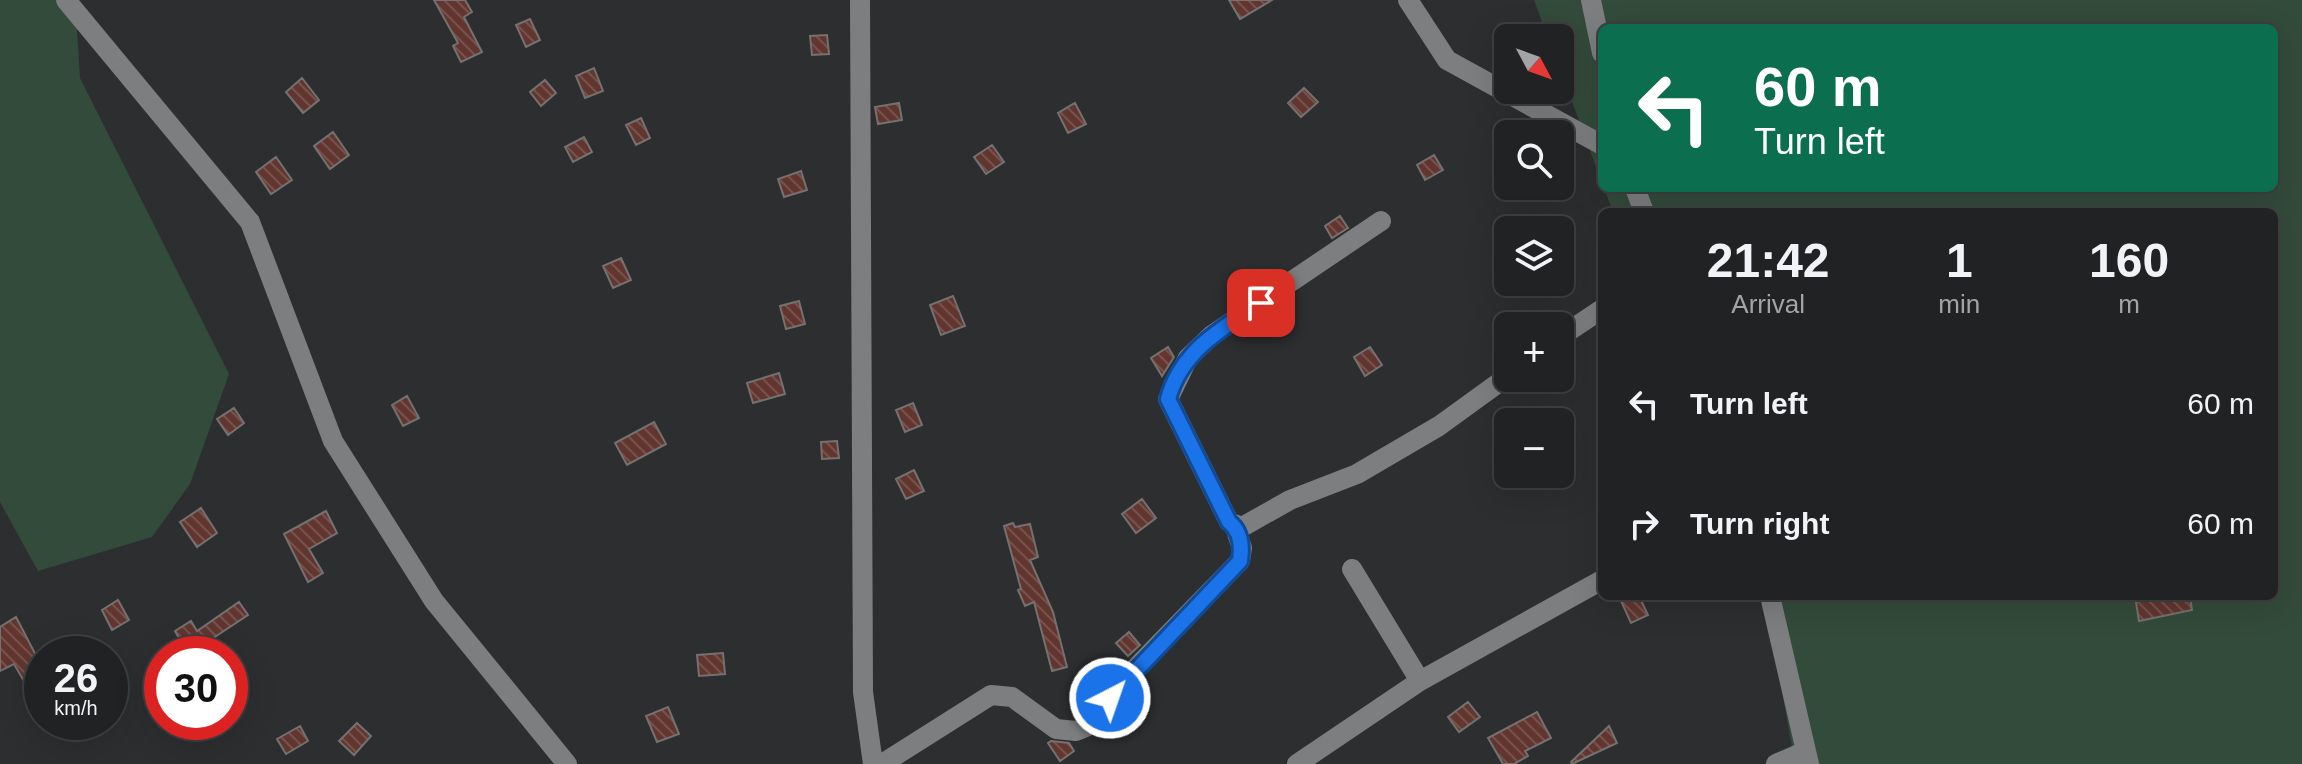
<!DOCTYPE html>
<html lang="en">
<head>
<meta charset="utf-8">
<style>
  :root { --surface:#212224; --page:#292a2c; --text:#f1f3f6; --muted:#a2a4a6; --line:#3e3f41 }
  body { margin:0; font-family:Helvetica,sans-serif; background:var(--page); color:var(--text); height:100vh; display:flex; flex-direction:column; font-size:30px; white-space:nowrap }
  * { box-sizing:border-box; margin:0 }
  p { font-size:26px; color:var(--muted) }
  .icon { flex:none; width:44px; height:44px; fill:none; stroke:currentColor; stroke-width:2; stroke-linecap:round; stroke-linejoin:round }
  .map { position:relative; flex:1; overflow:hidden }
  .details { position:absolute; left:1598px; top:208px; width:680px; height:392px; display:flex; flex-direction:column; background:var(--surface); border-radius:12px; box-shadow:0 8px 32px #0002,0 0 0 2px var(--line) }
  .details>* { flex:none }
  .hud { position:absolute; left:1598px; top:24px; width:680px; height:168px; border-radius:12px; box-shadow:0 8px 32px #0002,0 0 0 2px var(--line); background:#0b6e4f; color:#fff; overflow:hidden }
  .needle { width:52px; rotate:131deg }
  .tools { position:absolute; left:1494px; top:24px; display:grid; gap:16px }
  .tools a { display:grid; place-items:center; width:80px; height:80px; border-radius:12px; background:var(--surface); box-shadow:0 8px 32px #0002,0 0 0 2px var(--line); font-size:40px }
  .speed { position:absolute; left:24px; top:636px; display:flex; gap:16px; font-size:40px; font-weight:700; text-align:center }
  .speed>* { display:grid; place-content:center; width:104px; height:104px; border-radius:50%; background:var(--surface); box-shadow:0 8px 32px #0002,0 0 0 2px var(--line); line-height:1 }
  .speed small { font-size:20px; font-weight:400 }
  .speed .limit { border:12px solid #d22; background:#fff; color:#111 }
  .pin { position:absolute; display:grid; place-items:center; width:68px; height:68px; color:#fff; margin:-34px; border-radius:16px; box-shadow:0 4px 12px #0006 }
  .me { position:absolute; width:88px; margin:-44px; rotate:41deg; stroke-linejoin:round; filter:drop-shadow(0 0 6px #0008) }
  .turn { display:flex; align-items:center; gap:28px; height:168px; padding:0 24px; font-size:36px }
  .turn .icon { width:104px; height:104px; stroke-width:2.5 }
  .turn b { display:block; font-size:56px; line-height:68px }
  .eta { display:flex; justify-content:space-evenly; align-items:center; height:136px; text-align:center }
  .eta b { font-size:48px; font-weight:700; line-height:56px }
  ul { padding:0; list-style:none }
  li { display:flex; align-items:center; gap:24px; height:120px; padding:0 24px }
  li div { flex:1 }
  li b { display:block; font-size:30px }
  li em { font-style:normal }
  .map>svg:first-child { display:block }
</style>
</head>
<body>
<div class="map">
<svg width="2302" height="764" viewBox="0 0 2302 764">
  <defs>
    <pattern id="building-back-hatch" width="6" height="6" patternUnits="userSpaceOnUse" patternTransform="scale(2)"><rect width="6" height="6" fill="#62362f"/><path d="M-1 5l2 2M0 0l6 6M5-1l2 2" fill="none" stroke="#77524c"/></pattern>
  </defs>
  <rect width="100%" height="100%" fill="#2c2e30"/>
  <!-- grass -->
  <path fill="#334b3b" d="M0,0H75L80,78L229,374L190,484L152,537L38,571L0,502Z
    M1534,0H2302V764H1795L1765,596H2274V212H1613L1604,188H2274V28H1602V183L1560,69V38H1548Z"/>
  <!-- building -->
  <path fill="url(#building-back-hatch)" stroke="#747170" stroke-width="2" d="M434,0H465L472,12L464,17L482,52L461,62L453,46L458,43Z
    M1229,0H1272L1240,19Z
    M530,19L540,40L526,47L516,25Z
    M827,35L829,54L812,55L810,36Z
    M594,68L603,91L585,98L576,76Z
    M302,78L319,100L303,113L286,92Z
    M545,80L556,93L541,106L530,92Z
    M1304,88L1318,102L1301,117L1288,103Z
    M899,103L902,120L878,124L875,107Z
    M1075,103L1086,124L1068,133L1058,113Z
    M641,118L650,138L636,145L626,125Z
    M333,132L349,155L330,169L314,146Z
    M584,137L592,152L573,162L565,147Z
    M992,145L1004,162L986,174L974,157Z
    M1434,155L1443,170L1425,180L1417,165Z
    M276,157L292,180L271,194L256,172Z
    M801,171L807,190L784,197L778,179Z
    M1340,216L1348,228L1332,238L1325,226Z
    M621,258L631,280L613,288L603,266Z
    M953,296L965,326L941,335L930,305Z
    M799,301L805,324L786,329L780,306Z
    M1168,347L1174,357L1162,376L1151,358Z
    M1370,347L1382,365L1365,376L1354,357Z
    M779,373L785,394L753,403L747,383Z
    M407,396L419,418L403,426L392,405Z
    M913,403L922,425L905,432L896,410Z
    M234,408L244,423L228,435L217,419Z
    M654,422L666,444L627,465L615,443Z
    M837,441L839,458L822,459L821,442Z
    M914,470L924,491L906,499L896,479Z
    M1142,499L1156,518L1136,533L1122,514Z
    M201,508L217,533L197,547L180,522Z
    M326,511L337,533L309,549L323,573L308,582L284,534Z
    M1013,523L1015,527L1030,524L1038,557L1030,560L1053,612L1067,667L1052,671L1034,602L1025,606L1018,590L1021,589L1004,526Z
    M1632,596H1639L1648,615L1631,623L1621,601Z
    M2135,596H2190L2192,610L2139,621Z
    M118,600L129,620L112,630L102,610Z
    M239,602L248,615L189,654H180L174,646L181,642L175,631L191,621L197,631Z
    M16,617L42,667V673L25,683L14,664L0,671V627Z
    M1129,632L1140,645L1128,656L1116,643Z
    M723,653L725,674L699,676L697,655Z
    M1468,702L1480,717L1459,732L1448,717Z
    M668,707L679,734L657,742L646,716Z
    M1537,712L1551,738L1525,751L1528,756L1514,764H1503L1488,738Z
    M357,723L371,736L354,755L339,741Z
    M300,726L308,741L286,754L277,739Z
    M1609,726L1617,743L1572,764L1571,762Z
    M1051,741L1069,743L1074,751L1060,761L1048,743Z"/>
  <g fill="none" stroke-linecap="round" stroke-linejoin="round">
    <!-- street -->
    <path stroke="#7c7e80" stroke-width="20" d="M66,0L250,222L333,441L434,601L567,764
      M860,0L863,692L873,764
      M1408,0L1447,60L1602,145
      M1591,0L1602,53
      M1635,188L1644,212
      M1381,221L1212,335L1188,358L1168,399L1229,522L1242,527L1290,500L1357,474L1439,426L1508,376
      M1560,337L1602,309
      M1352,569L1420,681
      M1770,596L1809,764
      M882,764L991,695L1012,697L1056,729L1076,731L1086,727L1120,684L1240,561L1242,548L1235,527
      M1297,764L1420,681L1602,580
      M1776,764L1806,751"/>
  </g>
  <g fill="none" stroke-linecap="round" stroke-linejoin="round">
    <!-- route casing -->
    <g stroke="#114b97" stroke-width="20">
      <path id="route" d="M1110,698L1240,561C1242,547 1241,531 1229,522L1168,399C1181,351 1222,328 1261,303"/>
    </g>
    <!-- route -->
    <use href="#route" stroke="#1a73e8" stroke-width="14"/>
  </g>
</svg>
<div class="tools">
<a><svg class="needle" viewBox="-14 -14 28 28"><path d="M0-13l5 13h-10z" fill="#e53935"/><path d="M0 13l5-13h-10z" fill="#a2a4a6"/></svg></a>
<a><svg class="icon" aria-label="search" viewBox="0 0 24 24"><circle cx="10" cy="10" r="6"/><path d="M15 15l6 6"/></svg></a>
<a><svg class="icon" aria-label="layers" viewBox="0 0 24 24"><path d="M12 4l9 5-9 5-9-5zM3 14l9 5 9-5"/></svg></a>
<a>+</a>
<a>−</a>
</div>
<div class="speed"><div>26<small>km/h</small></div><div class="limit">30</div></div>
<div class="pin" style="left:1261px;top:303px;background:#d93025"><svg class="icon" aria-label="arrive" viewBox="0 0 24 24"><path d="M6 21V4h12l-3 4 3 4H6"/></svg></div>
<svg class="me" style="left:1110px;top:698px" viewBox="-20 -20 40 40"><circle r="17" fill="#1a73e8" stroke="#fff" stroke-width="3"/><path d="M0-11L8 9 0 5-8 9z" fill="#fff"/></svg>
<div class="hud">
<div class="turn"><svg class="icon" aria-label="left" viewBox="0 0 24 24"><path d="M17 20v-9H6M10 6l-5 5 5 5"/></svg><div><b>60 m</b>Turn left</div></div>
</div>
<section class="details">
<div class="eta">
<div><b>21:42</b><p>Arrival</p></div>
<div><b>1</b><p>min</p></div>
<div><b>160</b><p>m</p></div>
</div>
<ul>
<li><svg class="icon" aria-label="left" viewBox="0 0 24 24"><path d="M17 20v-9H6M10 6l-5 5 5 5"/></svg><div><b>Turn left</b></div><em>60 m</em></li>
<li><svg class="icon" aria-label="right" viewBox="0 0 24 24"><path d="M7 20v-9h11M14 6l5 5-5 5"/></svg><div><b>Turn right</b></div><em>60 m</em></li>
</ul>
</section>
</div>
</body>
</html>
